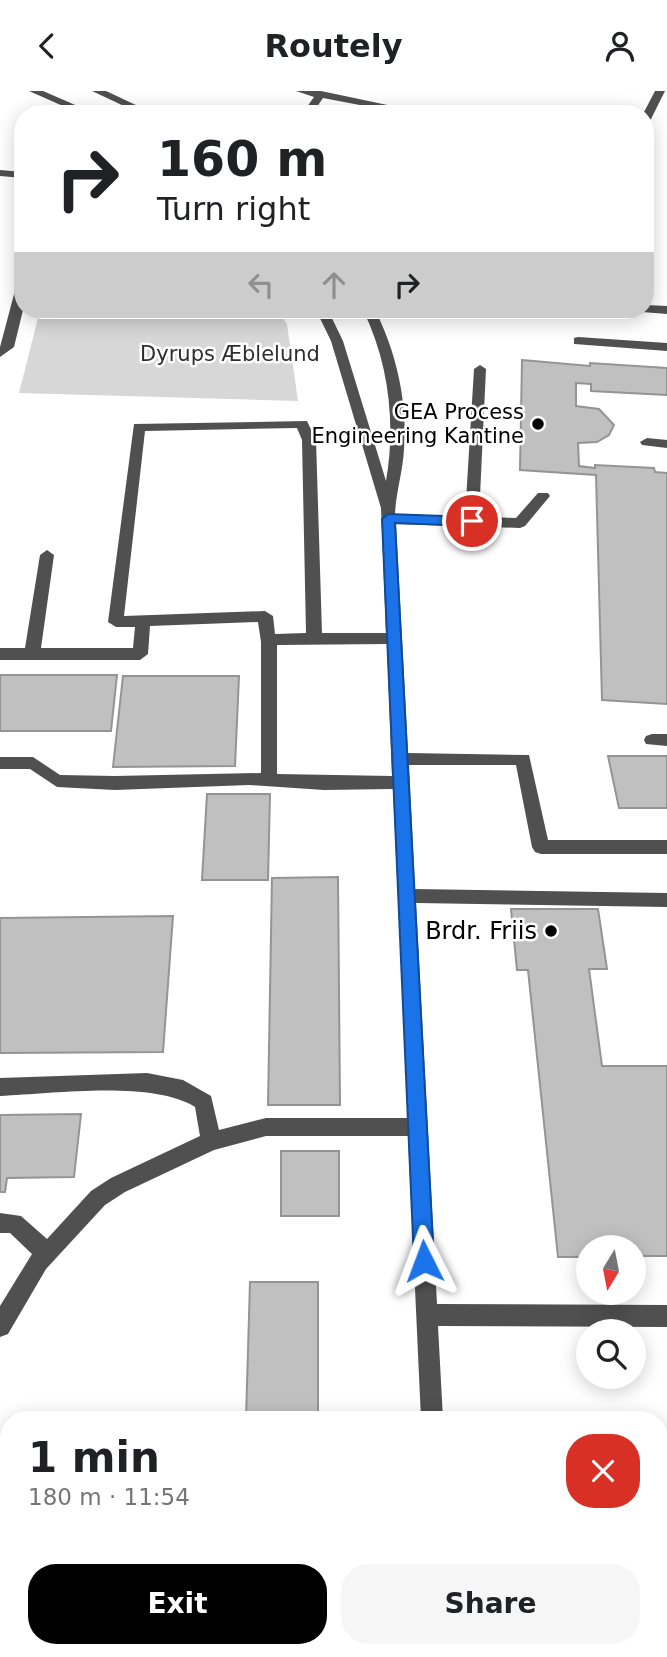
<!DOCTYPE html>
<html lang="en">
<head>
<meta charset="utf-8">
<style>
  :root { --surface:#fff; --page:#f6f6f6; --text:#202124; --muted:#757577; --accent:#000 }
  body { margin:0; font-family:"DejaVu Sans",sans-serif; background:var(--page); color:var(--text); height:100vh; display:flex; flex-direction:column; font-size:26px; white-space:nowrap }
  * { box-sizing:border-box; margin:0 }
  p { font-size:23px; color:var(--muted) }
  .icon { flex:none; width:38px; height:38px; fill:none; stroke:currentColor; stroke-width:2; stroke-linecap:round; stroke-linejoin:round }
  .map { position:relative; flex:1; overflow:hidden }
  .sheet { position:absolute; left:0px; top:1320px; width:668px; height:247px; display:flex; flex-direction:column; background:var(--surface); border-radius:28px 28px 0 0; box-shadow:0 4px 18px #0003 }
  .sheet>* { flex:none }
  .banner { position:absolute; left:14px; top:14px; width:640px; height:214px; border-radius:28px; box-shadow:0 4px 18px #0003; background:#fff; color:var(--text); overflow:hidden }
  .needle { width:46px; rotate:190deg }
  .fabs { position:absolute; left:576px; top:1144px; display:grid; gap:14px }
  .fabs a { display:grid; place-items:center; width:70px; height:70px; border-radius:50%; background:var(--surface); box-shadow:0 4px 18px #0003; font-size:35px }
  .pin { position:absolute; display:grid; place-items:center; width:60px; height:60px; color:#fff; margin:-30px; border:4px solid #fff; border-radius:50%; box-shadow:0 2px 7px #0007 }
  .me { position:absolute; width:77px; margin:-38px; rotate:357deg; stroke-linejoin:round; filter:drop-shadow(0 0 5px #0008) }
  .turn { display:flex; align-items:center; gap:24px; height:147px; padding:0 28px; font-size:32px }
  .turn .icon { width:91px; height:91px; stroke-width:2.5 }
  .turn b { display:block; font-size:49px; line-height:60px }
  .lanes { display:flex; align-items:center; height:66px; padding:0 28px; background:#0003; justify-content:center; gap:35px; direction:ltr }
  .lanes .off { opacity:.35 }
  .round { display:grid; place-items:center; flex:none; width:74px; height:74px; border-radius:28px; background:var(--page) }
  .summary { display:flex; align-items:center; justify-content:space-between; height:119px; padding:0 28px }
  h1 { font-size:42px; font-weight:600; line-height:52px }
  .cta { display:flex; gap:14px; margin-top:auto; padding:14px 28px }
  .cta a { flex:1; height:80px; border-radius:28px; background:var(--accent); color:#fff; font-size:28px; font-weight:600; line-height:80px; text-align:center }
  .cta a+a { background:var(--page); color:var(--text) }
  header { display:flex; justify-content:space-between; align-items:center; height:91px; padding:0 28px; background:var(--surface); font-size:32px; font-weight:600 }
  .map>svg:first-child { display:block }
</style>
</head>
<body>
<header><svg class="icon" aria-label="back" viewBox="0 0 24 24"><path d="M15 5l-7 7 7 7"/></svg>Routely<svg class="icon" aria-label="person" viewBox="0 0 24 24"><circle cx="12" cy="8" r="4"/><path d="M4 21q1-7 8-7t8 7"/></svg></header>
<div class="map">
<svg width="667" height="1566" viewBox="0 0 667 1566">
  <rect width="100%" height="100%" fill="#fff"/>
  <!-- green -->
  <path fill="#d7d7d7" d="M40,219H277L287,233L298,310L19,302Z"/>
  <!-- building -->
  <path fill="#c0c0c0" stroke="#949494" stroke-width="2" d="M522,269L590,275V272L667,277V304L591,300V293L576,292V315L599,318L614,334L609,344L597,351L578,352L579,375L595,377V374L654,377L655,381L667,382V613L602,609L596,384L520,379Z
    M0,584H117L111,640H0Z
    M123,585H239L235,675L113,676Z
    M608,665H667V717H619Z
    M207,703H270L268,789H202Z
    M338,786L340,1014H268L272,787Z
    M511,818H598L607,878H589L602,975H667V1165H634V1157H588V1166H558L528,879H517Z
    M173,825L163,961L0,962V827Z
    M81,1023L74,1086L7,1087L5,1101H0V1024Z
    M281,1060H339V1125H281Z
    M250,1191H318V1328H246Z
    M0,1435H9V1530H0Z
    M195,1558H223V1566H194Z
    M239,1558H318V1566H239Z"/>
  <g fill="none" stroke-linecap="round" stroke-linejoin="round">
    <!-- minor -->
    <path fill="#505050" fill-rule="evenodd" d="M29,0H43L96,23H81Z
      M92,0H106L155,23H141Z
      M296,0H321L430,23H407L323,7L312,23H302L314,6Z
      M655,0H665L651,28L646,31V23H643Z
      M0,79L23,81V87L0,85Z
      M23,188V219L14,256L0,266V256L17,192Z
      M646,214L667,215V223L642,221L640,219H646Z
      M316,219H328L343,250L386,390C396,333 389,272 363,219H375C396,260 408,312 404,358C403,380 396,401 395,423L465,426L474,278L480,274L486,278L479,426L516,427L538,402H548L550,405L525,435L520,437L396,433L408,662L529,664L548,749H667V763H541L535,761L532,756L516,674H409L415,798L667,802V816L416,812L437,1213L667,1214V1236L438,1235L443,1328H421L408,1045H266L214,1059L125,1101L105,1114L46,1178L8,1243L0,1246V1215L32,1163L10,1142H0V1122L21,1125L47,1148L91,1100L111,1087L200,1045L195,1016C152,989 53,1003 0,1005V987L147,982L183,989L211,1005L219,1039L266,1027H408L393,698L324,699L249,694L115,699L57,696L30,678H0V666H33L60,684L115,685L261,682V551L258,531L150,535L148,563L140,569H0V557H25L40,464L47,459L54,464L41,557H133L135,536H116L108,531L134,333L307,330L316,349L322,542H386L381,417L331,250ZM297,337L302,349L306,542L275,543L273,525L265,520L124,525L145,340ZM387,553L392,685L277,683V554Z
      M578,246L667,252V260L574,253V247Z
      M647,347L667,349V357L642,354L640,351Z
      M652,643H667V655L646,653L644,649L646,645Z
      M431,1558H455V1566H431Z"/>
  </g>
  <!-- route -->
  <path fill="#1a73e8" stroke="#114b97" stroke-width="2" d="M388,423L472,426L479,430L472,435L395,432L434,1170L431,1177L424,1180L417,1177L414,1170L382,428Z"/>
  <!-- markers -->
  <g fill="#000" stroke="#fff" stroke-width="2.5">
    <circle cx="538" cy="333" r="7"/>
    <circle cx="551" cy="840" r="7"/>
  </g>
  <g text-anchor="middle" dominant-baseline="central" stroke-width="5" stroke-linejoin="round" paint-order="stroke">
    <!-- far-park labels -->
    <g font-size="21" fill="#2e2e2e" stroke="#fff">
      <text x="230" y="263">Dyrups Æblelund</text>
    </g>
    <!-- far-poi labels -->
    <g font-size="21" fill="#000" stroke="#fff" text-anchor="end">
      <text x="524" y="321">GEA Process<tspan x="524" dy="24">Engineering Kantine</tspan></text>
    </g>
    <!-- poi labels -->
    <g font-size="24" fill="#000" stroke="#fff" text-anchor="end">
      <text x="537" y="840">Brdr. Friis</text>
    </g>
  </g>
</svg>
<div class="fabs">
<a><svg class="needle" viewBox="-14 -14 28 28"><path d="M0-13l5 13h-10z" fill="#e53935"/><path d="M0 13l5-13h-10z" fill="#757577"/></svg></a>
<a><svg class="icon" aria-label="search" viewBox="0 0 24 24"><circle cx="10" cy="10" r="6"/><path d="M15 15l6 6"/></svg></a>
</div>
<div class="pin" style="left:472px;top:430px;background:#d93025"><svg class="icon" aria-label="arrive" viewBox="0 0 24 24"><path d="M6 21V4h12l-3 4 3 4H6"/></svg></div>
<svg class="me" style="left:424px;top:1170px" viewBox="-20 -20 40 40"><path d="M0-17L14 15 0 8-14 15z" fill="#1a73e8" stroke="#fff" stroke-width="4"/></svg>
<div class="banner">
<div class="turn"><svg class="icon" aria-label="right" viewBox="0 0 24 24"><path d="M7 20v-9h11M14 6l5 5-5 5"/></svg><div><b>160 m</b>Turn right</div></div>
<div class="lanes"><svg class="icon off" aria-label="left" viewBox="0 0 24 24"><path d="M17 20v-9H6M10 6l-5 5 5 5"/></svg><svg class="icon off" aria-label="ahead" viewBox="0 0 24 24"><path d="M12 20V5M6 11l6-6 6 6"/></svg><svg class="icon" aria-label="right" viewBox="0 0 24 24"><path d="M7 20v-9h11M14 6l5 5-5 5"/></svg></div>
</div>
<section class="sheet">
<div class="summary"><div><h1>1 min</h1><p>180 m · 11:54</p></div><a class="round" style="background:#d93025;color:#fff"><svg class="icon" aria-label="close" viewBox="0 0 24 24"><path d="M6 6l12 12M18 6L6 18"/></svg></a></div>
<div class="cta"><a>Exit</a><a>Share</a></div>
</section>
</div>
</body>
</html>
